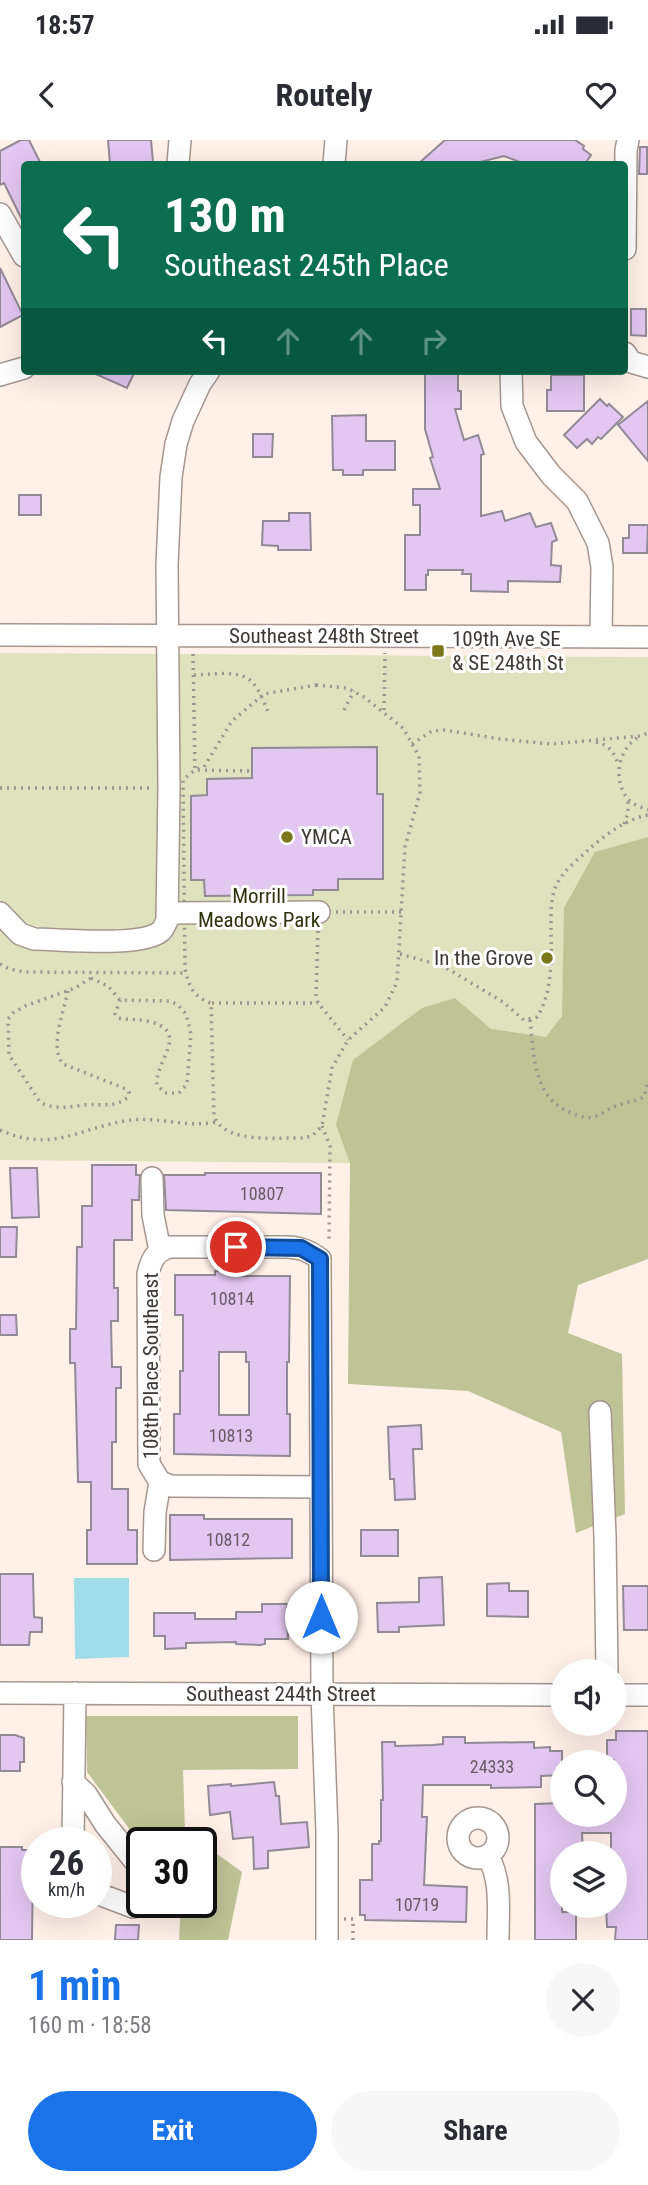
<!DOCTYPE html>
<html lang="en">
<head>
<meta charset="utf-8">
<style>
  :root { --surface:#fff; --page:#f7f7f7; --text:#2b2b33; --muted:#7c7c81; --accent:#1a73e8 }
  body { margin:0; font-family:"Roboto Condensed",sans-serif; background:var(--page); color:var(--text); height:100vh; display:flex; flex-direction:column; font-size:26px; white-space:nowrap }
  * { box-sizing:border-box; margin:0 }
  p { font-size:23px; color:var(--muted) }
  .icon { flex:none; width:38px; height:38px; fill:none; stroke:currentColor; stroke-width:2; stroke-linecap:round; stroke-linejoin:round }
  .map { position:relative; height:1800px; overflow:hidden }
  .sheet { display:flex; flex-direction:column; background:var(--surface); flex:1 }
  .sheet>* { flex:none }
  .banner { position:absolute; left:21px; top:21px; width:607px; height:214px; border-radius:7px; box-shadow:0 7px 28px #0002; background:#0b6e4f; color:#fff; overflow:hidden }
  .buttons { position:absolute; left:550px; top:1519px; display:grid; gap:14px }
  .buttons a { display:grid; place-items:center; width:77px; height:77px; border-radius:50%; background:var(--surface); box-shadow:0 7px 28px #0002; font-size:35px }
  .speed { position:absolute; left:21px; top:1687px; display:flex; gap:14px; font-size:35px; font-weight:700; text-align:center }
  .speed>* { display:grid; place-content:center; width:91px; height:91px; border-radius:50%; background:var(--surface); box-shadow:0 7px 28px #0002; line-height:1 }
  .speed small { font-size:18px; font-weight:400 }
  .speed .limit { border:4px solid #111; border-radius:10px; background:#fff; color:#111 }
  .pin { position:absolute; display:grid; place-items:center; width:60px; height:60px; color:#fff; margin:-30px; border:4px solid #fff; border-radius:50%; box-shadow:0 2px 7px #0007 }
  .me { position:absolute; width:77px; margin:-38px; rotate:0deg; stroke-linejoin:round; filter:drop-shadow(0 0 5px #0008) }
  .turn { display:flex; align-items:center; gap:24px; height:147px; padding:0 28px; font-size:32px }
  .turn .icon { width:91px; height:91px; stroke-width:2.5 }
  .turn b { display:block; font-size:49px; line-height:60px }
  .lanes { display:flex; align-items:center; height:66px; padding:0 28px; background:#0003; justify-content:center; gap:35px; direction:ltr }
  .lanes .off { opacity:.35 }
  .round { display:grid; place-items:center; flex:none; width:74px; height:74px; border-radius:37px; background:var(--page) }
  .head { display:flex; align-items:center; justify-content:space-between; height:119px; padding:0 28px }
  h1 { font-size:42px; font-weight:700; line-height:52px; color:var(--accent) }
  .button { display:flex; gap:14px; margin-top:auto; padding:14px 28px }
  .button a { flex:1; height:80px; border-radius:42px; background:var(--accent); color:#fff; font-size:28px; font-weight:700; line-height:80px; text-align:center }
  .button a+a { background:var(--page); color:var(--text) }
  .status { display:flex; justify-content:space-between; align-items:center; height:49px; padding:0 35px; background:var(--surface); direction:ltr }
  .status svg { height:19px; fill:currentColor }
  header { display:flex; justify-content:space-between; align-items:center; height:91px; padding:0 28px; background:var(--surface); font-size:32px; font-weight:700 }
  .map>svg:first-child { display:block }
</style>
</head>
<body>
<div class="status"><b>18:57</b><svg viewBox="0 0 49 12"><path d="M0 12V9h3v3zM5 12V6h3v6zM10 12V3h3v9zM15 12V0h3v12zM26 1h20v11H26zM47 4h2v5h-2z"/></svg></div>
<header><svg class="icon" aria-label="back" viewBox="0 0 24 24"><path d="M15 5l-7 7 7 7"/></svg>Routely<svg class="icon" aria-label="heart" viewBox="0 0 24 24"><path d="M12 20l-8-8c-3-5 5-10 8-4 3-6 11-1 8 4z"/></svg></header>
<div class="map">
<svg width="648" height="1800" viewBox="0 0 648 1800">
  <rect width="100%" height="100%" fill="#fff0e8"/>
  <!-- green -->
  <path fill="#dee3be" d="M0,513L648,517V1026L0,1020Z"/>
  <!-- forest -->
  <path fill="#bec495" d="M648,697V1119L578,1145L568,1193L622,1214L625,1374L576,1393L561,1292L468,1251L348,1244L350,1023L336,985L353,920L422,868L455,858L491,889L546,897L562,876L564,768L595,712Z
    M86,1576H298V1629L183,1630L185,1691L242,1732L228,1800H179L181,1762H201V1703H142V1706L87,1632Z"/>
  <!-- water -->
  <path fill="#a1dde9" d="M74,1438H129V1517L75,1519Z"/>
  <!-- building -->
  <path fill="#e2c7f1" stroke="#928a96" stroke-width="2" fill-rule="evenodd" d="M21,0H29L41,24H24V84L4,43L0,45V11Z
    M108,0H151L153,22L140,23V24H110Z
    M445,0H575L584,6L583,9L591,15L585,24H525L504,16L472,24H418Z
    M640,7H647V34H639Z
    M0,128L23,175L0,187Z
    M631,169H646V196L631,195Z
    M89,231H135L127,248Z
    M425,231H458V251H461V269H455L464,300L478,295L484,314L481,315V376L502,371L505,381L530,373L536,387L551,383L557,400L552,402L551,425L561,426L560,442L508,441V452L471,451V434H462L463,430H428V435H426V450H405V395H420V365H413V349H440L430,318L433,317L425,289Z
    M551,235H584V271H547V250H551Z
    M600,259L607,266L609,264L623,277L601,299L598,297L592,304L587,299L577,308L564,295Z
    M648,261V321L618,285Z
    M366,275V301H395V330H363V335H343V330H333L332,276Z
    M253,294H273L272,317H253Z
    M19,355H41V375H19Z
    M289,373H310L311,410H278V406L262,405L263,381H289Z
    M629,385H648L647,413H623V398H629Z
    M377,607V654H383V739H338V750H313V755L205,756L204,740H191V656L207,655V639L252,638V608Z
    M92,1025H136V1035H140L139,1060H132V1100H114V1148H118V1181H111L112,1227H121V1248H116V1302H112V1349H128V1390H137V1424H87V1390H91V1342H78L75,1223H70V1189H76L77,1107H82V1066H92Z
    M10,1028H37L39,1077L12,1078Z
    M205,1033H321V1074L166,1070L164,1035H205Z
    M0,1087H17L16,1117H0Z
    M215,1131H236V1136H290L289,1222H287V1274H290V1316L174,1314V1274H180V1231H183V1175H175V1135H215ZM219,1212H246V1222H249V1275H219Z
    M0,1175H16L17,1195H0Z
    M421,1285L422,1309H413L415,1359L395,1360L394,1339H390L388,1287Z
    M170,1375H204V1379H292V1418L170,1420Z
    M361,1390H398V1416H361Z
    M0,1434H33L34,1477L42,1478V1492H30L29,1505H0Z
    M442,1437L444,1485L399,1487V1492H378L377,1463L419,1462V1438Z
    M509,1443V1451H528V1477L487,1476V1444Z
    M623,1446H648V1490H624Z
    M262,1464H287L288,1499H265V1504L260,1505L236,1504V1502L186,1503V1508L165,1509V1496H154V1473H195V1479H236V1472H262Z
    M616,1591H648V1800H615L616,1787H607L606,1766H614V1713H611V1693H582L583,1713H562V1772H576V1800H535V1664L562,1663V1675L614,1676V1620H607V1600H616Z
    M0,1595H15L24,1598V1622H20V1631H0Z
    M443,1597H465V1603L534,1602V1608L550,1607V1611H562V1635L541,1636V1647L491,1648V1645H423L422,1677H427L424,1745L467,1747L466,1782L365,1780V1775H360V1740H372V1704H379V1701H381V1660H383L382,1602H395V1606L433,1605L443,1604Z
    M274,1642L276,1656H279L281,1684L307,1682L309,1707L268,1711V1728L254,1729L253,1697L233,1699L230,1672L210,1675L208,1646L231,1644V1646Z
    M0,1707H22V1710H31V1721H33L32,1800H0Z
    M116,1785H139L138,1800H115Z"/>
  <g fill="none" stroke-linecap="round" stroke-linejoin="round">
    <!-- minor casing -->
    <g stroke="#a5978f" stroke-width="24">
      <path id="minor" d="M178,24L180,0
        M334,24L336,0
        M0,74L24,116
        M625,109L626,10L628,0
        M625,213L631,222L648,227
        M511,231L512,266L526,302L551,335L577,361L598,403L602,427L601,497
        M0,235L24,228
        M0,495L648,497
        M0,773L20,794L34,799C61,799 142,808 161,791C164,788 165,784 167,781L169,648L167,425L171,337L176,304L183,281L200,244L209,231
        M167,773L319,772
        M152,1038L153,1075L160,1111
        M600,1272L605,1396L607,1531
        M160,1342L149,1324L148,1134C151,1120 155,1112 169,1107H288C302,1108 309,1111 320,1119L322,1554L327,1692V1800
        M160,1342L171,1346L320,1347
        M154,1410L155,1372L160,1342
        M0,1553L562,1555
        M614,1555H648
        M73,1642L86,1654L105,1684L142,1730
        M458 1698a20 20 0 1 1 40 0a20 20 0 1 1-40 0Z
        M73,1703L75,1553
        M488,1716C502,1741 498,1771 498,1800
        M96,1749L104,1756L133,1767L142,1761"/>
    </g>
    <!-- path -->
    <path stroke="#9e938e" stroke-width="3.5" stroke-dasharray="2 5" stroke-linecap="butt" d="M193,514L195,630L252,631
      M194,535C209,535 239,529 251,541C259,549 264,562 268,572
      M316,545L347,548L364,557L403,588L419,616L420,653L405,707L397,842L385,867L348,900L332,928L322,986L313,995L305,998C279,997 225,1005 214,976L211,863C193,857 189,846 185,829L183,640L195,630L204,627L232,581L264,554Z
      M344,570L354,551
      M384,570L385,513
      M637,598C617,611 613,641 628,659C633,665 641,667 648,670
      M596,602C609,605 614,612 618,624
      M412,604L432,591L444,590L500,599L551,604L640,596L648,593
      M0,648H149
      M624,684L628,673V661
      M336,772H402
      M318,791L316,855L318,863L348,900
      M400,814L443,826L503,862L524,880L537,877C554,850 551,814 551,783C551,771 551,757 556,746C562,731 577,721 588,710C605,695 626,679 648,675
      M0,824L9,829L25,832L186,833
      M91,838L108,846L120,860L170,861L178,865L186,874L191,894L187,944L179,953H165L157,945C154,921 193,891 147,881C137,879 128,880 118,878L115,874L120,860
      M68,851C64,871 49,907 63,924L126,949L129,952L128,957C114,969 101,963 84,965C69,967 54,970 40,962L9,915L8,879L13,873L25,866L75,848L91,838
      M212,863H318
      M530,880C534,915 533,959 572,973C579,976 586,979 593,977C600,976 606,970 613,967C623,963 633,962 644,957L648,940
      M322,986L330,1006L329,1102
      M0,990C54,1014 79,987 131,980C160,977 189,988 216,982
      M344,1779H353V1800"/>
    <!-- minor -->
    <use href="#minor" stroke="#fff" stroke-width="21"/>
  </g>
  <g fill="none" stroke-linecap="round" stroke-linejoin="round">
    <!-- route casing -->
    <g stroke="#114b97" stroke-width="18">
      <path id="route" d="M236,1107L301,1108L320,1119L321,1477"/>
    </g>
    <!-- route -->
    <use href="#route" stroke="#1a73e8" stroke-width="12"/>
  </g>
  <!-- markers -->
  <g fill="#7d771c" stroke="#fff" stroke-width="2.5">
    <rect x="431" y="504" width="14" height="14" rx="3.5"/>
    <circle cx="287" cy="697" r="7"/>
    <circle cx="547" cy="818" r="7"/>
  </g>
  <g text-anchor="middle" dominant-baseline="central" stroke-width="6" stroke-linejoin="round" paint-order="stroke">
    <!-- number labels -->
    <g font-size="18" fill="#685c65">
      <text x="262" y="1053">10807</text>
      <text x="232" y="1158">10814</text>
      <text x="231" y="1295">10813</text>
      <text x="228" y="1399">10812</text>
      <text x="492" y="1626">24333</text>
      <text x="417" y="1764">10719</text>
    </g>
    <!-- street labels -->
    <g font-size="21" fill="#3f3936" stroke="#fff">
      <text x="324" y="496">Southeast 248th Street</text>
      <text transform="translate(151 1226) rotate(-90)">108th Place Southeast</text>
      <text x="281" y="1554">Southeast 244th Street</text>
    </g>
    <!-- poi labels -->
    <g font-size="21" fill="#3f3936" stroke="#fff" text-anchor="start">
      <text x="452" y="499">109th Ave SE<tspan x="452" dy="24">&amp; SE 248th St</tspan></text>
      <text x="301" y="697">YMCA</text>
      <text x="533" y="818" text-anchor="end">In the Grove</text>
    </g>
    <!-- park labels -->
    <g font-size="21" fill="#30330e" stroke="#fff">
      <text x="259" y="756">Morrill<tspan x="259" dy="24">Meadows Park</tspan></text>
    </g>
  </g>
</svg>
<div class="buttons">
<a><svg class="icon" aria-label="sound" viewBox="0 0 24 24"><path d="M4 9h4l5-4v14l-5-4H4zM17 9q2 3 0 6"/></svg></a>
<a><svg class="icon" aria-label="search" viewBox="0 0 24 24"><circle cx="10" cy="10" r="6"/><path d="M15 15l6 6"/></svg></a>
<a><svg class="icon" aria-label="layers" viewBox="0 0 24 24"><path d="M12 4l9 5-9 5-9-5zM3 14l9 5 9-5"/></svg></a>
</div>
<div class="speed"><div>26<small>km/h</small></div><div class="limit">30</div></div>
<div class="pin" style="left:236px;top:1107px;background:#d93025"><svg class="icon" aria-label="arrive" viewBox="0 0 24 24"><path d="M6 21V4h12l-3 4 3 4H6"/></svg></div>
<svg class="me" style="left:321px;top:1477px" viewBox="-20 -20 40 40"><circle r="19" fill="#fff"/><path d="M0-13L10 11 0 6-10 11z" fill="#1a73e8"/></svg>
<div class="banner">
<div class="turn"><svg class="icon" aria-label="left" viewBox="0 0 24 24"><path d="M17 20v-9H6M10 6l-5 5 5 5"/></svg><div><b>130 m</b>Southeast 245th Place</div></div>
<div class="lanes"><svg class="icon" aria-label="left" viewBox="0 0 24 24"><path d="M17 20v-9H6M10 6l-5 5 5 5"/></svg><svg class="icon off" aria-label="ahead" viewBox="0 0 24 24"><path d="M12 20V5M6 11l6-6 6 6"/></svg><svg class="icon off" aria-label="ahead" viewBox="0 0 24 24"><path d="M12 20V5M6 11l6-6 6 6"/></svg><svg class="icon off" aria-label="right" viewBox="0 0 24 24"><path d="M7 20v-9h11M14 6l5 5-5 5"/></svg></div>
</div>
</div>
<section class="sheet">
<div class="head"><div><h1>1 min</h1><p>160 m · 18:58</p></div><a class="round"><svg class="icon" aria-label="close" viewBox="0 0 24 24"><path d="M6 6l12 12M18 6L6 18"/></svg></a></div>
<div class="button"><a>Exit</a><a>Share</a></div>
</section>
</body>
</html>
